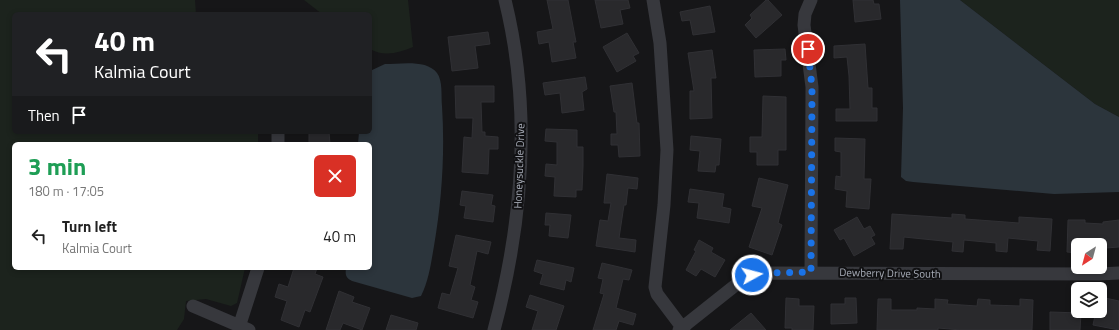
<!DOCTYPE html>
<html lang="en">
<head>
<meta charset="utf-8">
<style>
  :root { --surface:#fff; --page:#f2f2f2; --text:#222; --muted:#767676 }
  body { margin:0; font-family:"Titillium Web",sans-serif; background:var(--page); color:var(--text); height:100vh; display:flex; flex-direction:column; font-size:15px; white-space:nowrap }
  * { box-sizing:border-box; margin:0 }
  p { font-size:13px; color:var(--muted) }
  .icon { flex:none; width:22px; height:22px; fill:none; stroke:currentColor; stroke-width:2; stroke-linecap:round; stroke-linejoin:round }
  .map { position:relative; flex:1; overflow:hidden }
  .side { position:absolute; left:12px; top:142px; width:360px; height:128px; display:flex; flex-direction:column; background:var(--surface); border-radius:6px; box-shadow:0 2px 6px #0003 }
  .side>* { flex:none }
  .top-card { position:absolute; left:12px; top:12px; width:360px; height:122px; border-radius:6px; box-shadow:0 2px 6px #0003; background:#202124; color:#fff; overflow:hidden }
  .needle { width:26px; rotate:216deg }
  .tools { position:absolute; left:1071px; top:238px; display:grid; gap:8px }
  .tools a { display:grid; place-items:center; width:36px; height:36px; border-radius:6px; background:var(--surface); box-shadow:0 2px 6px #0003; font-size:20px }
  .pin { position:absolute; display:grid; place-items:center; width:34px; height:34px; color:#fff; margin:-17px; border:2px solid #fff; border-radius:50%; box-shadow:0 1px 4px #0007 }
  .me { position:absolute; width:44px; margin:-22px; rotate:83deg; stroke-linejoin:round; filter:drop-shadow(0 0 3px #0008) }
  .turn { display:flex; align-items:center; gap:14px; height:84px; padding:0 16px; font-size:18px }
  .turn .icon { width:52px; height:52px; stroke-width:2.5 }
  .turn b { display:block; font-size:28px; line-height:34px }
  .then { display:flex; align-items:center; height:38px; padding:0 16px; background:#0003; gap:8px; font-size:15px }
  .round { display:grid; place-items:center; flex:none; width:42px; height:42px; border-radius:6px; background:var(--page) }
  .summary { display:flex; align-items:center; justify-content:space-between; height:68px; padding:0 16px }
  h1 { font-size:24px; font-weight:700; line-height:30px; color:#1e9e55 }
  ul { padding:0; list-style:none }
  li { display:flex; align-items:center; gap:12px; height:52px; padding:0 16px }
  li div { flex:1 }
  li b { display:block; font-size:15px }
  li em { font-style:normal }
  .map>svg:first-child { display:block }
</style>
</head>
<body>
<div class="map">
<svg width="1119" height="330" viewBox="0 0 1119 330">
  <rect width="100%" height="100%" fill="#161618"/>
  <!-- green -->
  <path fill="#1c231d" d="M0,0H195L196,14H14V132H258V144H14V268H245L237,303L231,306L206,299L186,301L184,319L177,330H0Z
    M304,0H408L413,47C399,53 384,57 370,49V14H322Z
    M960,0H1119V117L1095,104Z"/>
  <!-- water -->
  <path fill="#2c353c" d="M900,0H960L1095,104L1119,117V192L1054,194L913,182L906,181L901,177L903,108Z
    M385,64C400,64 427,59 437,73C443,81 441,96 442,106C445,152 442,200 434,246C431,263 429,280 421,296L412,298L352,281C346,278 345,275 346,268H370V144H358L359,132H370V71Z"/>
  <!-- building -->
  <path fill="#29292c" stroke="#303034" d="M547,0H568L576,42H573L576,58L552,62L549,42L539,44L537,32L553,29Z
    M595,0H628L630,8L620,10L623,24L601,28Z
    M766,0H768L782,15L756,38L745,25L752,18L750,15Z
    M853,0H873L874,4H879L881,19L855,22Z
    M710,6L715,32L693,35L690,20L682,21L680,12Z
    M488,32L490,44L475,46L478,68L452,71L448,37Z
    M627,33L639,53L633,56L636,61L617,72L603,47Z
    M865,44L868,88H872V108H877V121H836V109H850L849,76L847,57L834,58V46Z
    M785,49L786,60H781V76L755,77L754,50Z
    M712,50L716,78H711L712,118L690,119V91H694L688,53Z
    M585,77L587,89L582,92L584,110L562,113L560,93L545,95L543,83Z
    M632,83L637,123H639L640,156L619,157L618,145H611V134H617L616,112H614L610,86Z
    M455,86H494V102H481L482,132H485V136L498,137V149H489L488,174L462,172L464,137L472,138L473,118H456Z
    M763,96L786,97V150H778V165H757V152H750V137H762Z
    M546,129L577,130V147H583V166L582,190H576V197L554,196L555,177L545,176L546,164L557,165V142L545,141Z
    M309,132H329L330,144H309Z
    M691,136L721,139L719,165H716L715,172L698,171L700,151L690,150Z
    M835,138L865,139L864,179H871L869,209L846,207L847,191L835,189L836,176L841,177V152L835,151Z
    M607,174L638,178L637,189L628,188L626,205H624L619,238L636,240L635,252L596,246L600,220L608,221L611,203H604Z
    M759,178L788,185L778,223L782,225L772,255L749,247L762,208L752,206Z
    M690,189L724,194L722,207L731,209L729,223L697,218L699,203L688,202Z
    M462,191L493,195L491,205L495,206L493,222L464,218L466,206L460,205Z
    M546,213L571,215L568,238L549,236L550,225H545Z
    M892,214L952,218V214L965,215V219L1019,223V217L1052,219L1050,251L1037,250L1038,241L1008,238L1007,252L996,251V243L964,240L963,252L952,251L953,242L904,237L903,249H890Z
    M857,217L864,229L870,226L875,235L871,237L875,244L854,256L844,238L840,240L834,230Z
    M1068,220H1085V223L1103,224V222L1119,220V247L1106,248V245H1078V253L1067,252Z
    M456,235L491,242L488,254L477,251L470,285L475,287L471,300L478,302L473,318L438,308L442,293L450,295L458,268L449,266Z
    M699,240L713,248L711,252L725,260L715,277L701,269L696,276L686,270L696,251L694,250Z
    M537,260L574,268L571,282L566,280L564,290L540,284L543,274L534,271Z
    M602,263L632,270L629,280L623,279L616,308L636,314L633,325L619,321L616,330H593L604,294L600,293L603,279L598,278Z
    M294,268H317L315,274L323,277L310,312L305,310L299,327L281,320L287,301L275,297L279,284L288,287Z
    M339,291L354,297L352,302L370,308L362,330L343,323L340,330H326Z
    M530,295L564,306L556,330H532L538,311L526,307Z
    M786,298L799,299V306H814L813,330H792V328H785Z
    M845,298H856L857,323L831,324V304H845Z
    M1105,298L1119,301V330L1093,325L1096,311H1100V302H1104Z
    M878,299H891V310H917V308L935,309V299L948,300L947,304L977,306L978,299L990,300V305L1020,306V299L1033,300L1032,330H961L938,328V330H877Z
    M1050,312L1081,313L1080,330H1050Z
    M751,313L766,330H730Z
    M391,315L418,323L416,330H386Z"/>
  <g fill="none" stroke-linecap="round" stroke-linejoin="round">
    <!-- street -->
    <path stroke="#37383d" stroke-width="13" d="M653,0L660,43L667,150L664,205L655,287L657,294L684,330
      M278,132V144
      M811,272L812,87L804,25L805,14L811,0
      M193,306L249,330
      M239,327L258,268
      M494,330C523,222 532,109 505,0
      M679,330L742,280L752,275L763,273L1099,274L1119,273"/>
  </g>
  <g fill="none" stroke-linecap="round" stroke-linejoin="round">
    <!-- route -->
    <path stroke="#1a73e8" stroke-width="7" stroke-dasharray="0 12.6" d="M752,275L764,273L811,272L812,87L808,49"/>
  </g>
  <g text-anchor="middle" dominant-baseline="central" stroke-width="4" stroke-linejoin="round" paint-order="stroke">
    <!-- street labels -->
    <g font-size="11" fill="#a8adb8" stroke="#111113">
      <text transform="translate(519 166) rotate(-88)">Honeysuckle Drive</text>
      <text transform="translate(890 273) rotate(1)">Dewberry Drive South</text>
    </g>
  </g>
</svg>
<div class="tools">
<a><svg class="needle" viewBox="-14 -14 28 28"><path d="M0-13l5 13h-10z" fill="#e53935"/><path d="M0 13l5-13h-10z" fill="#767676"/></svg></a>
<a><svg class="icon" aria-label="layers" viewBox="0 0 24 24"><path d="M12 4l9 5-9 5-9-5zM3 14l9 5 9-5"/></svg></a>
</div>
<div class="pin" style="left:808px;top:49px;background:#d93025"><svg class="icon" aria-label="arrive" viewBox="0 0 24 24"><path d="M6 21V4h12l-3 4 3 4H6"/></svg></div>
<svg class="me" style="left:752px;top:275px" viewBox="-20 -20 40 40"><circle r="17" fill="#1a73e8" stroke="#fff" stroke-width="3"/><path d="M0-11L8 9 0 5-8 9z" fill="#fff"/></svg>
<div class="top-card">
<div class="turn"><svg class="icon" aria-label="left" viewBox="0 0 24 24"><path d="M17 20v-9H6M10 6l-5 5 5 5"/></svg><div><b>40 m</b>Kalmia Court</div></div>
<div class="then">Then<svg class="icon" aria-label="arrive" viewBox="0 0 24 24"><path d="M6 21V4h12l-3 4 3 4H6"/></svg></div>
</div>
<section class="side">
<div class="summary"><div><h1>3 min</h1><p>180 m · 17:05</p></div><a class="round" style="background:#d93025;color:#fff"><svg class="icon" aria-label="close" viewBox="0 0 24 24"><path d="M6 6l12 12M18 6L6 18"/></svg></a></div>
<ul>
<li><svg class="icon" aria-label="left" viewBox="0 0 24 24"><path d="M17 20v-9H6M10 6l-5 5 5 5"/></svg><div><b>Turn left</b><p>Kalmia Court</p></div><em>40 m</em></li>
</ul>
</section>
</div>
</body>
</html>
